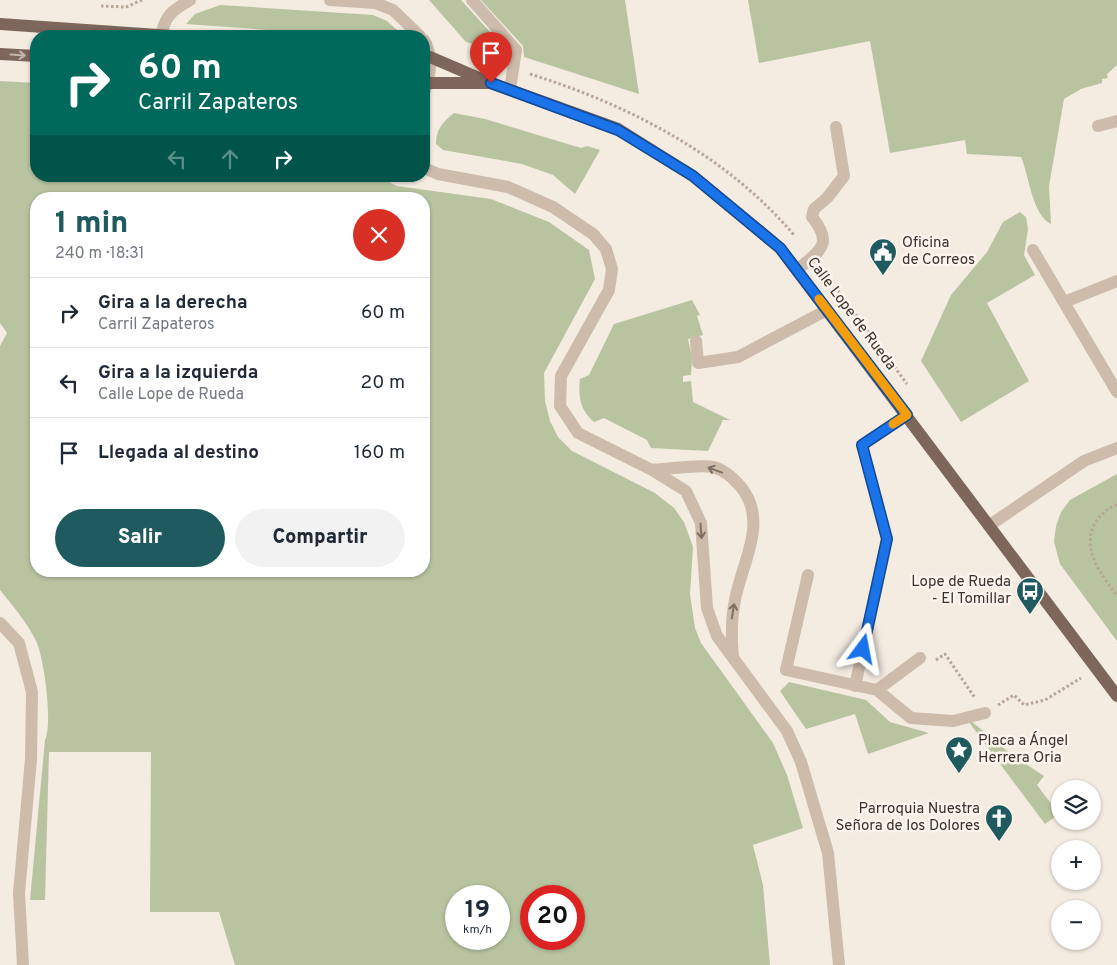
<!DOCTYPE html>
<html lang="es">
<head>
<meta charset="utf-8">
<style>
  :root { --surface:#fff; --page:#f2f2f3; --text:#1f2937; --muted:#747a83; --line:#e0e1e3; --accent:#1f5a5e }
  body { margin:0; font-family:Overpass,sans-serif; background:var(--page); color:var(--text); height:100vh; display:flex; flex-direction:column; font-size:19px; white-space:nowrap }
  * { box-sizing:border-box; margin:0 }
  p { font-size:16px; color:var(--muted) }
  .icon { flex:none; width:28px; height:28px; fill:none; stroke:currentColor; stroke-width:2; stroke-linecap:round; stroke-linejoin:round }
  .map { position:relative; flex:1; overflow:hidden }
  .details { position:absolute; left:30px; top:192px; width:400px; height:385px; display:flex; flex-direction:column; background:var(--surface); border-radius:20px; box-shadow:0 1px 4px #0004 }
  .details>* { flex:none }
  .top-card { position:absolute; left:30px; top:30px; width:400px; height:152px; border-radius:20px; box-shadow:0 1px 4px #0004; background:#00695c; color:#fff; overflow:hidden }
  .controls { position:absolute; left:1051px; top:780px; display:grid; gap:10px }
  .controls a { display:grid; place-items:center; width:50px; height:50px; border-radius:50%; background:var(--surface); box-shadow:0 1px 4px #0004; font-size:25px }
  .speed { position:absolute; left:445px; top:885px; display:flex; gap:10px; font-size:25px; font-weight:700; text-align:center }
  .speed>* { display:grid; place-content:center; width:65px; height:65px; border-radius:50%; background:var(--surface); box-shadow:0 1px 4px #0004; line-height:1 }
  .speed small { font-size:12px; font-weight:400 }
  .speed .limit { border:8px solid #d22; background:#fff; color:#111 }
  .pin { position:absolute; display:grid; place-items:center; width:42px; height:42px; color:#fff; margin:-51px -21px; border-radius:50% 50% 50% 0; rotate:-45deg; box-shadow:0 0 5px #0007 }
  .pin .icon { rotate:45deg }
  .me { position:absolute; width:55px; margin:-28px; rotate:13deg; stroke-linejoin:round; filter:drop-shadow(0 0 4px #0008) }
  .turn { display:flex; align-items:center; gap:18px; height:105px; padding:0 25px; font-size:22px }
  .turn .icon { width:65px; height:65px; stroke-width:2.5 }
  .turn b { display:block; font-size:35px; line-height:42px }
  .lanes { display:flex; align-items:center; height:48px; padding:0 25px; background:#0003; justify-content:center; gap:25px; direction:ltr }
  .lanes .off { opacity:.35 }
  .round { display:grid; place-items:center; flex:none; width:52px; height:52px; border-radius:26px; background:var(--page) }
  .summary { display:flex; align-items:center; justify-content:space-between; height:85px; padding:0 25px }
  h1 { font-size:30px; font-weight:800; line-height:38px; color:var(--accent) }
  .action { display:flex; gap:10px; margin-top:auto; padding:10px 25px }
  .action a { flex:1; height:58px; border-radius:30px; background:var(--accent); color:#fff; font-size:20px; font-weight:800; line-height:58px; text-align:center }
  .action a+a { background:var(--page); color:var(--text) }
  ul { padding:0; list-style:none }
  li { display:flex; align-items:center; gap:15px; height:70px; padding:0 25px; border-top:1px solid var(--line) }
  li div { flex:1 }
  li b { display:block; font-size:19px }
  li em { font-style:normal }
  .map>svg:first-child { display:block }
</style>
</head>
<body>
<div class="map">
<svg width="1117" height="965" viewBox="0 0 1117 965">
  <rect width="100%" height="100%" fill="#f4ebe1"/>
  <!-- green -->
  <path fill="#b8c4a0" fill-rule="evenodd" d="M429,0H461L510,54L466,42Z
    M481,0H625L639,94L524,57L523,46Z
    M748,0H1117V65L1107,74L1108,78L1102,79V83L1081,89L1064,99L1049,186L1051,224C1032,215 1029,175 1021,157L967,154L965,140L890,153L870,41L759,63Z
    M220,5L373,15L387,21L404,36H351L186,24L195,14Z
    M0,81L36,83V176H377L397,186L491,199L549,222L589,250L595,279L544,373L545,401L550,421L558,437L572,451L655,493L674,508L684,522L693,547L690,594L695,628L701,643L773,743L787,775L803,828L753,845L763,885L770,965H235L219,912H150L151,752H49L45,900H30L45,740C53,724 44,657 36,641C27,622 13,606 0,590V346L7,333L0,323ZM36,199H424V571H36ZM456,896H499V939H456ZM531,896H574V939H531Z
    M454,113L485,119L581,148L587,146L600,150L575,194L553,175L522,164L443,150L436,144C436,129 443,122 454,113Z
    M1020,212L1026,217L1028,229L1024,255L1035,275L987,303L1029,381L961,422L921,361L951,295L987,252L1003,222Z
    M692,300L700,315L697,316L703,335L688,339L692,358L691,375L683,376V382L691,381L693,402L730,420H723L708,451L651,448L647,440L604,418L594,422C580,410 578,397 580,379L589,375L614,324Z
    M1117,474V641L1060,564L1054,542L1056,526L1061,512L1070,500Z
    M789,682L866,700L890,722L929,733L868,754L855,714L806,729L780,691Z
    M968,721H971L1011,754L1044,776L1037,785L1059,814L1045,824Z"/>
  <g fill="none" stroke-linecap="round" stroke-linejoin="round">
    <!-- path -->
    <path stroke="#b9a596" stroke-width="3" stroke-dasharray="2.5 2.5" stroke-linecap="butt" d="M101,6L126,7L142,0
      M530,74C629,105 726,155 794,235
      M823,270L907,384
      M1117,505C1107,508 1099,516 1094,525C1082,552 1102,575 1117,596
      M936,660L945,654L975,698
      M998,705L1014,695L1024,705L1045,700L1081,678"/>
    <!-- service -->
    <path stroke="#cdbbac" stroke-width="12" d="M1098,126L1117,121
      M798,269C820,251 834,244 812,217L814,209L827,198L844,176L836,127
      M808,575L786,670L877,690L911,718L953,721L985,713
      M855,686L887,539L862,445L907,415
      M877,690L920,658"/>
    <!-- minor -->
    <path stroke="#cdbbac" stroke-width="12" d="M472,0L516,50L510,89
      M424,168L438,174L508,187L553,207L593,234L606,249L612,269L609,290L561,376L560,406L578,433L652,470L686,491L701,523L707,608L717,636L787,731L801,762L828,853L839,965
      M1033,250L1117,392
      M1064,302L1117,281
      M696,341L698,363L738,357L827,310
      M652,470C666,469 701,464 713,467C723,469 734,479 741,487C769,522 742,562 735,600C731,620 731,637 733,657
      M990,525L1084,461L1117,448"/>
    <!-- tertiary -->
    <path stroke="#cdbbac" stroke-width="12" d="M330,0L375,3L393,10L420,36
      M161,36C165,15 172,11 190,0
      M424,40C433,54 431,77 424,92
      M0,623L19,643L32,692L31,759L19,893L23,965"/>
    <!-- primary -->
    <path stroke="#7d675c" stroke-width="12" d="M0,24L172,36
      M0,54L36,56
      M424,56L430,57L486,81
      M424,83H491L618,129L693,176L780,248L1117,696"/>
  </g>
  <!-- one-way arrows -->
  <defs><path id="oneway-shaft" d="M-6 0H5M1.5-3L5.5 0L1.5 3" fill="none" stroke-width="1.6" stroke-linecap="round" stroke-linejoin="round" transform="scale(1.25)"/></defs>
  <use stroke="#c2b5ac" href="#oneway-shaft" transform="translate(18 55) rotate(4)"/>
  <g stroke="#7d6f65">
    <use href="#oneway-shaft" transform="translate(715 470) rotate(-160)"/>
    <use href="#oneway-shaft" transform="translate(701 531) rotate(86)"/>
    <use href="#oneway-shaft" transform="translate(733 611) rotate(-81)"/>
  </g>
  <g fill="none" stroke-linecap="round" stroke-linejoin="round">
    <!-- route casing -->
    <g stroke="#114b97" stroke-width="12">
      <path id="route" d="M491,83L618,130L693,176L780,248L907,415L862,445L887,539L863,649"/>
    </g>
    <!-- route -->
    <use href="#route" stroke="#1a73e8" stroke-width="9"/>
    <!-- slow -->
    <path stroke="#f59e0b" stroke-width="9" d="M819,299L907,415L893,424"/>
  </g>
  <!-- icons -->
  <defs>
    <g id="civic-pin" transform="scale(1.4375)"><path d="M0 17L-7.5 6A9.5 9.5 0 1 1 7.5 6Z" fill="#1f5a5e" stroke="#fbf5ee"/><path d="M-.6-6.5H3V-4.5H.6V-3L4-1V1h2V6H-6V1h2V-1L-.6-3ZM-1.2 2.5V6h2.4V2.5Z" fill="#fff"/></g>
    <g id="bus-pin" transform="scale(1.4375)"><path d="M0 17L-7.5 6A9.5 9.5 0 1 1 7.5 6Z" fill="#1f5a5e" stroke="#fbf5ee"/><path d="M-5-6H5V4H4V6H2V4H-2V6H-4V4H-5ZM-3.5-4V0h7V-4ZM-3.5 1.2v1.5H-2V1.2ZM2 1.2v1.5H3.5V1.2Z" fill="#fff"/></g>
    <g id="sight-pin" transform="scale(1.4375)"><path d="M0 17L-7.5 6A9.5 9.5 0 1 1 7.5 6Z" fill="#1f5a5e" stroke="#fbf5ee"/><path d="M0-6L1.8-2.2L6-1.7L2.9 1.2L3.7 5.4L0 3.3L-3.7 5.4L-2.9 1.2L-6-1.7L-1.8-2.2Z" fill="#fff"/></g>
    <g id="church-pin" transform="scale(1.4375)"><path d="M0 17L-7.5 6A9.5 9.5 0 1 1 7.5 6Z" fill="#1f5a5e" stroke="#fbf5ee"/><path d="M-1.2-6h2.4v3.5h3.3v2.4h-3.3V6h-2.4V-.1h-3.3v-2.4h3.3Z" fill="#fff"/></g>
  </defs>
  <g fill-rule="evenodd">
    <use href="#civic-pin" x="883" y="252"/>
    <use href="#bus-pin" x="1030" y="591"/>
    <use href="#sight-pin" x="959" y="750"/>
    <use href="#church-pin" x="999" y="818"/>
  </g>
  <g text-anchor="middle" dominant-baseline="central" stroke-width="5" stroke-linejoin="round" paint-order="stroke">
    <!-- poi labels -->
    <g font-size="15" fill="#3b302b" stroke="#fbf5ee" text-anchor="start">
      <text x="902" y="243">Oficina<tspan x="902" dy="17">de Correos</tspan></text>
      <text x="1011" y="582" text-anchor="end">Lope de Rueda<tspan x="1011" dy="17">- El Tomillar</tspan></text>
      <text x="978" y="741">Placa a Ángel<tspan x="978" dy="17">Herrera Oria</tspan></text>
      <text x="980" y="809" text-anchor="end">Parroquia Nuestra<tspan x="980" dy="17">Señora de los Dolores</tspan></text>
    </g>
    <!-- street labels -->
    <g font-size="15" fill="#3b302b" stroke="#fbf5ee">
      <text transform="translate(851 314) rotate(53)">Calle Lope de Rueda</text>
    </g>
  </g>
</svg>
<div class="controls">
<a><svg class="icon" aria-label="layers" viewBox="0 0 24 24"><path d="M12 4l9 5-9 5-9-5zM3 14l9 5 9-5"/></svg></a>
<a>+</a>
<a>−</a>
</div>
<div class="speed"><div>19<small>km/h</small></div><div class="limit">20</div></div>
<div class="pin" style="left:491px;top:83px;background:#d93025"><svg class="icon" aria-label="arrive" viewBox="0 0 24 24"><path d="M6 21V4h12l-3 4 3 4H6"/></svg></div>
<svg class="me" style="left:863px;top:649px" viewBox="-20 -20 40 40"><path d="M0-17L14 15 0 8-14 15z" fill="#1a73e8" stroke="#fff" stroke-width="4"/></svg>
<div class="top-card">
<div class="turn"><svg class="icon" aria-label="right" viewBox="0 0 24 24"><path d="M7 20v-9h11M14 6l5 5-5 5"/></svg><div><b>60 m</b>Carril Zapateros</div></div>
<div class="lanes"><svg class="icon off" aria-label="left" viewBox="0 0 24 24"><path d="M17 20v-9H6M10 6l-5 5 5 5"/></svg><svg class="icon off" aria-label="ahead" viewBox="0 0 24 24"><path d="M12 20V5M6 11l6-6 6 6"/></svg><svg class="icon" aria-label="right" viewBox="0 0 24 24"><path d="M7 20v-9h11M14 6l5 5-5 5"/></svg></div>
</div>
<section class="details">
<div class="summary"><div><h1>1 min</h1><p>240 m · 18:31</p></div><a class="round" style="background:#d93025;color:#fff"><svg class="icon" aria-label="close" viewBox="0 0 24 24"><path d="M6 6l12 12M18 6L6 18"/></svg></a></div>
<ul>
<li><svg class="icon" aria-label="right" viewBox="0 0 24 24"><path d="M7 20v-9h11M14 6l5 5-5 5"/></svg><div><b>Gira a la derecha</b><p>Carril Zapateros</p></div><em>60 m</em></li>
<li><svg class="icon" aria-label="left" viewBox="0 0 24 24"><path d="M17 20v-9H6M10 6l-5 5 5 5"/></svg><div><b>Gira a la izquierda</b><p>Calle Lope de Rueda</p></div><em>20 m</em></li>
<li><svg class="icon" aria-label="arrive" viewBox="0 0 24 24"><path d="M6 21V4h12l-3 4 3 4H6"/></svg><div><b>Llegada al destino</b></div><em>160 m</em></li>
</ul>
<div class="action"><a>Salir</a><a>Compartir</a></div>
</section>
</div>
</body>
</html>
